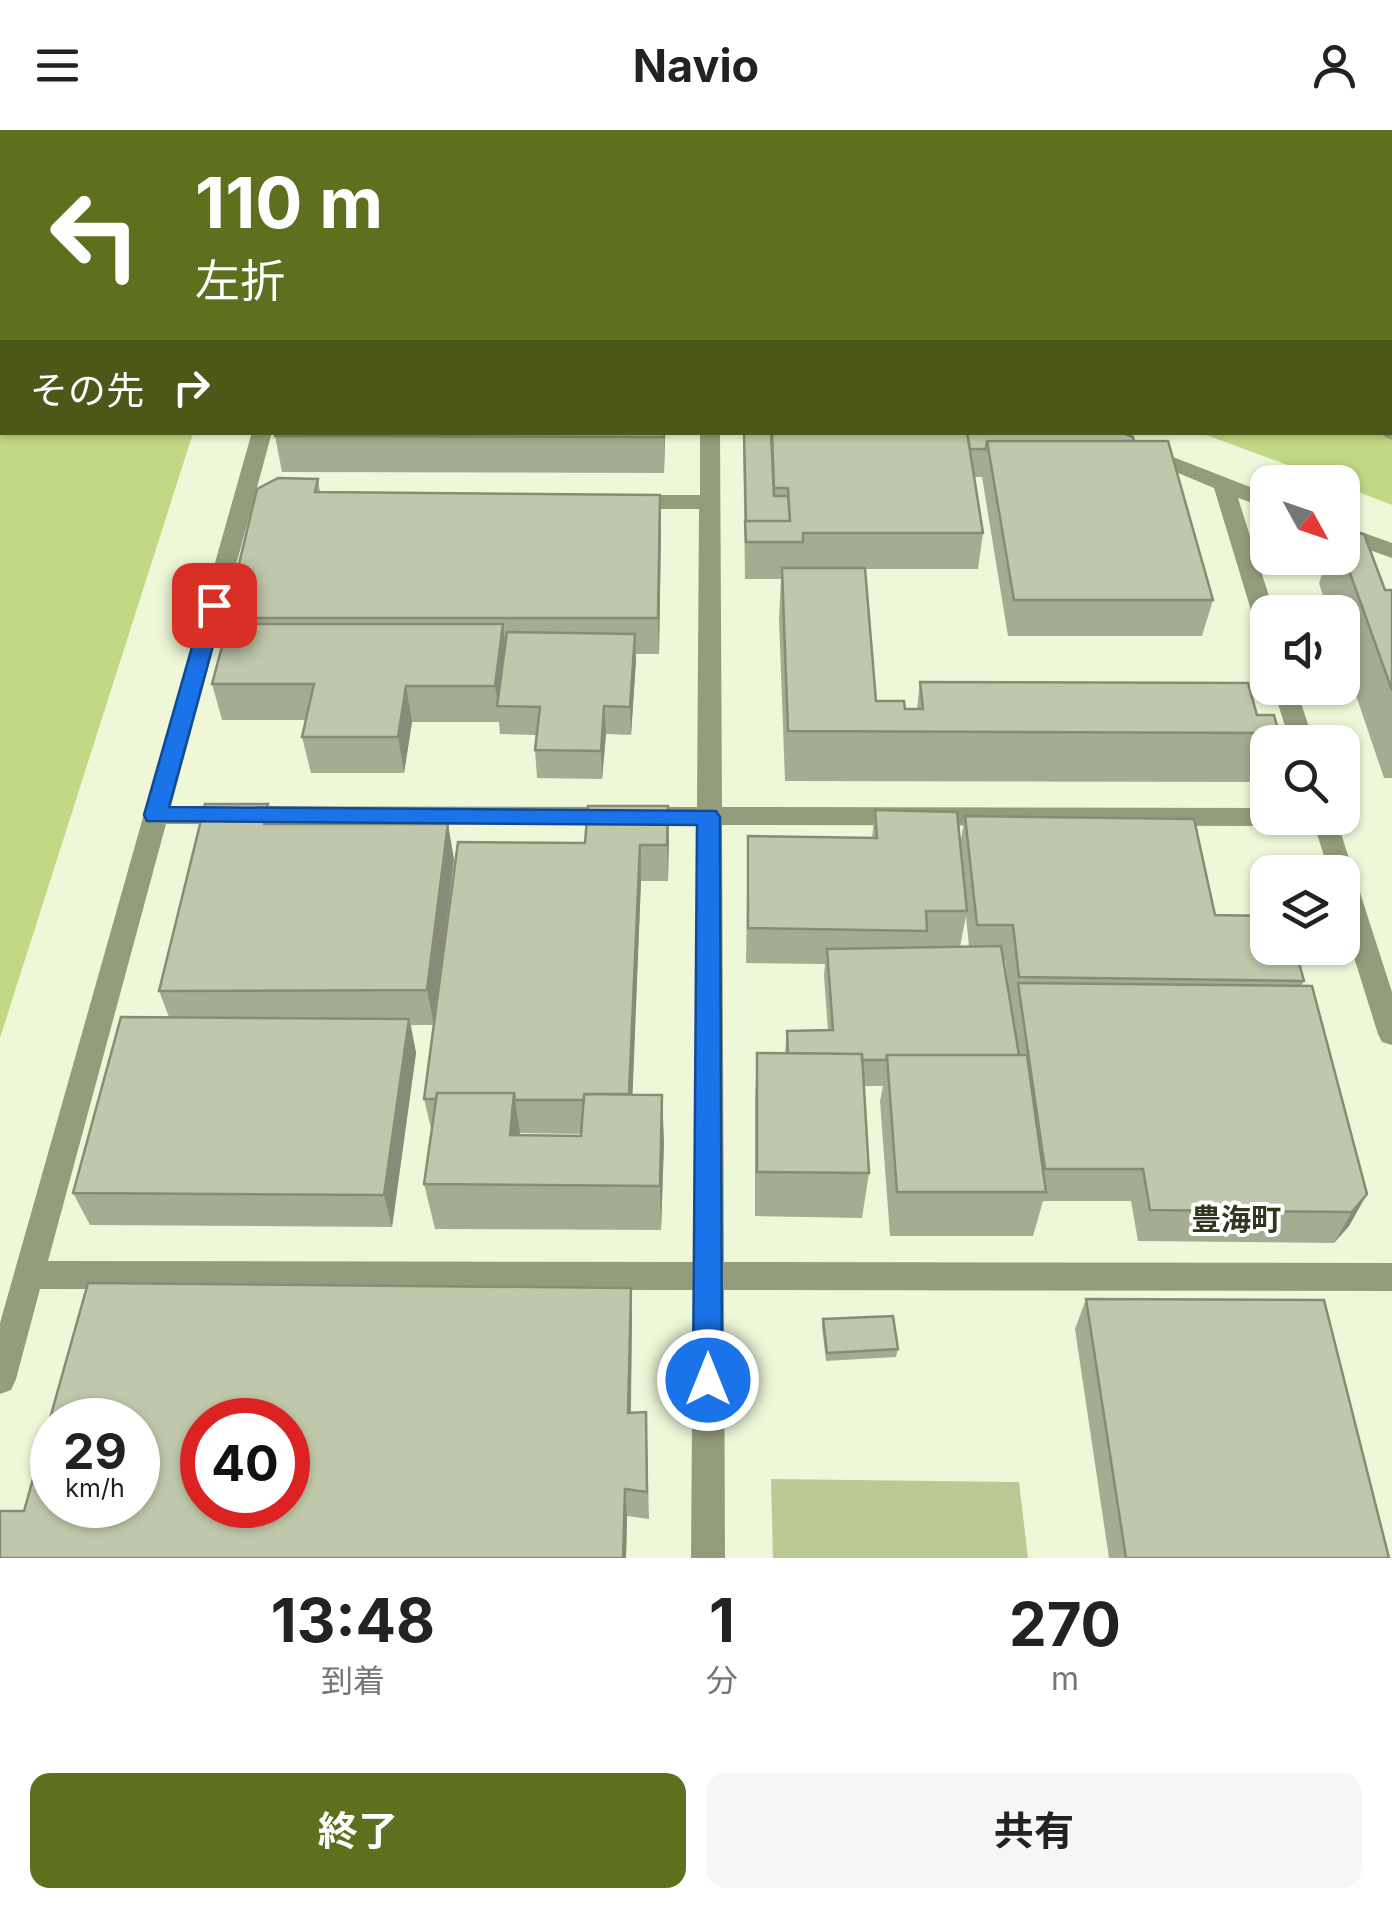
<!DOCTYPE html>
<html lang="ja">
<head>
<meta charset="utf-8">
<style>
  :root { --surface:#fff; --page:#f6f6f6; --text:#222; --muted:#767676; --accent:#5e6f1d }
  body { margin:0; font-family:Inter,"Noto Sans JP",sans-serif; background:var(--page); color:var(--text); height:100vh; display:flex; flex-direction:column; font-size:38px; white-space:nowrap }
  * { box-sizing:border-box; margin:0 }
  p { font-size:32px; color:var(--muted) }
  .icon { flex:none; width:55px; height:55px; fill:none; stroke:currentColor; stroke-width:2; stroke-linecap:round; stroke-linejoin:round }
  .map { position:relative; height:1428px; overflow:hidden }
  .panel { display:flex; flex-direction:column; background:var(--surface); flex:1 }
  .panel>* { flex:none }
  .top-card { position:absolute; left:0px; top:0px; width:1392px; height:305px; box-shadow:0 2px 8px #0004; background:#5e6f1d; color:#fff; overflow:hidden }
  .needle { width:65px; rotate:130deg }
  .controls { position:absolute; left:1250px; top:335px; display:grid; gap:20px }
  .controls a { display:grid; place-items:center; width:110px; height:110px; border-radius:20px; background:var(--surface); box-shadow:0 2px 8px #0004; font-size:50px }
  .speed { position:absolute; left:30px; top:1268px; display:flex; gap:20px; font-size:50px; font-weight:700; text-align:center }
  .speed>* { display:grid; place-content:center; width:130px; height:130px; border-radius:50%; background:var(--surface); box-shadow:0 2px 8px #0004; line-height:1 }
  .speed small { font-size:25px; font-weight:400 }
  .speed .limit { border:15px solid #d22; background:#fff; color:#111 }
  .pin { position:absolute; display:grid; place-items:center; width:85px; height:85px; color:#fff; margin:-42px; border-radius:20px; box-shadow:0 5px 15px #0006 }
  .me { position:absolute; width:110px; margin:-55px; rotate:0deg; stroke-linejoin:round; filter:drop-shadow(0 0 8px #0008) }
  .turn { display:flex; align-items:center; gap:35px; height:210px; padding:0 30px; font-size:45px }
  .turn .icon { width:130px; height:130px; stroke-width:2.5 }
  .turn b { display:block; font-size:70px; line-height:85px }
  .then { display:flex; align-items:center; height:95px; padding:0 30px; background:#0003; gap:20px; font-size:38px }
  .eta { display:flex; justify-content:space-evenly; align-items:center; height:170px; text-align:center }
  .eta b { font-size:60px; font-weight:700; line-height:70px }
  .primary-button { display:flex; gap:20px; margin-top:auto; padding:20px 30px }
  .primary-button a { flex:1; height:115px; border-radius:20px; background:var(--accent); color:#fff; font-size:40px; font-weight:700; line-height:115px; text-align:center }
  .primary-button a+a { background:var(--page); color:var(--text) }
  header { display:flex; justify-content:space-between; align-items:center; height:130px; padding:0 30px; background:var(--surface); font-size:45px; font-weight:700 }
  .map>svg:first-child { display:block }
</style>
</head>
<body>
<header><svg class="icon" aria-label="menu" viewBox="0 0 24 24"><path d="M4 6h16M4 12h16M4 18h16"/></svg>Navio<svg class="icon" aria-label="person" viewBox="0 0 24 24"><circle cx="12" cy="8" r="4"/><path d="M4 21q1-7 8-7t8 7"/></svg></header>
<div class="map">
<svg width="1392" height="1428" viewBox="0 0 1392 1428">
  <rect width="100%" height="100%" fill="#eef8d9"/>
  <!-- green -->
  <path fill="#bbca94" d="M771,1349L1019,1352L1028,1428H773Z"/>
  <!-- water -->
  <path fill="#c2d885" d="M0,0H1392V375L1343,356L1342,352H1333L1201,303L1390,302V2H2V302L193,303L0,908Z"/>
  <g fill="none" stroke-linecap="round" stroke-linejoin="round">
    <!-- ferry -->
    <path stroke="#303916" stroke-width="2.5" stroke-dasharray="9 8" stroke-linecap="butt" d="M240,2L246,0"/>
    <!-- minor -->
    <path fill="#939d7b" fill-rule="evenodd" d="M1390,297L1392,310L1377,302H1390Z
      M252,302H272L171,676L697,677L699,379H629L619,372L629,365H700V302H720L722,677L1268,678V688H1280L1268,696L722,695L724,1132L1392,1133V1161L724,1160L725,1428H691L693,1160L40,1159L16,1249L11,1260L0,1264V1193ZM166,694L697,695L693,1132L48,1131Z
      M1080,302H1109L1268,364V378L1238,368L1274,482H1268V507L1257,500L1214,358Z
      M1342,395L1392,413V428L1342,410Z
      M1273,558H1296L1314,612H1290Z
      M1312,688H1336L1392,862V915L1382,912L1378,904L1342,789V742H1329Z"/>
  </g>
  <!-- wall -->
  <path fill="#a4ac92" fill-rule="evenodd" d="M665,302L664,343L282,342L275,306Z
    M743,302H1121L1134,311L1213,470L1202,506H1008L982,347H974L983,403L978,439H865L876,571L905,579H917L920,552L1257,585L1279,603L1275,612H1268V635L1261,652L785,651L779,488L781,449H745Z
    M318,349L320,362L661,401L659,524H636L631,605L606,604L602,649L537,648L535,620L536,605L500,604L499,592H412L404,643H311L302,607L306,590H222L212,554L228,494L226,488Z
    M1342,403L1385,460H1392V648H1384L1342,524V482H1328L1319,453L1328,428H1342Z
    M268,674L274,694L454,729L434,895H411L416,923L392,1097L90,1095L73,1063L169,887L159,861Z
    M668,676V751H641L632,964L664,1011L661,1100L435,1099L424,1054L432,1002L424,969L585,713ZM520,1003L582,1004L581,1006L520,1005Z
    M875,680L960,715L965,686L1215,785L1304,851L1301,856L1367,1064L1349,1096L1334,1113L1138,1111L1131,1071H1043L1033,1106H890L880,971L883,956H864L869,1043L862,1088L755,1086V969L757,923H785L787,901L828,900L824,846L825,834L746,833L748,706L872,708ZM966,786L969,817H924H960ZM1003,830H1005L1011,877Z
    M1086,1169L1389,1428H1109L1075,1199Z
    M632,1188L631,1283L647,1311L649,1389L627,1386L626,1428H0L24,1381Z
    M823,1189L898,1219L896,1227L826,1231L822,1197Z"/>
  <!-- shaded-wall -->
  <path fill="#868c77" d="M664,302H665L664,343Z
    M660,365L661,401L659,524L658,488Z
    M503,494L507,530L498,576L495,556Z
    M635,504L636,532L631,605L630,577Z
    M406,556L412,592L404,643L398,607Z
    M604,576L606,604L602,649L601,621Z
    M268,674L278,710L264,694Z
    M668,676L669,712L668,751L667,715Z
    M448,694L454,729L434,895L427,860Z
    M640,715L641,751L631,1004L629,971Z
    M409,889L416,923L392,1097L384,1065Z
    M514,963L521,1009L510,1005Z
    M662,965L664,1011L661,1100L660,1056Z
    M1367,1064L1349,1096L1334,1113L1352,1082Z
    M631,1158L632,1188L630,1312L628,1283Z
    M625,1359L627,1386L626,1428H623Z"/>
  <!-- building -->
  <path fill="#bfc8aa" stroke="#868c77" stroke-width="2.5" fill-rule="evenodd" d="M276,302H664V307L275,306Z
    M744,302H771L774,366H788L790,391H746Z
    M772,302H967L983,403H803V412H746L745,391H790L788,358H774Z
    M967,302H1121L1133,307L1134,311H987L986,319H970Z
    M987,311H1168L1213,470H1014Z
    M278,348L318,349L315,362L660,365L658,488H226L257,359Z
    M1342,403L1364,404L1385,460H1392V560L1342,421Z
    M782,438H865L876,571H904L905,579H923L920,552L1248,553L1257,585H1274L1279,603L788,601Z
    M228,494H503L495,556H406L398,607H302L314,554H212Z
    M507,502L635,504L630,577L604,576L601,621L535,620L540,577L497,576Z
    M205,674H268L264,694H448L427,860L159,861Z
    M588,676H668L667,715H640L629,964H584V970H515L514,963H437L436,969H424L458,712L585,713Z
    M875,680L957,682L967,781H926L927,801L748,798V706L877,708Z
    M965,686L1194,689L1215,785L1268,786V818H1295L1304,851L1019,847L1013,795H977Z
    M1001,816L1019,925H887L886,930H862V924L788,923L787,901L833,900L827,819Z
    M1018,853L1312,856L1367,1064L1352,1082L1150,1080L1143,1039H1045Z
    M121,887L409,889L384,1065L73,1063Z
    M757,923L862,924L869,1043L757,1042Z
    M887,925H1027L1046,1062H897Z
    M437,963H514L510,1005L581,1006L584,964L662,965L660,1056L424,1054Z
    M88,1153L631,1158L628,1283L646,1282L647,1362L625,1359L623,1428H0V1381H24ZM52,1290H138V1375H52ZM202,1290H288V1375H202Z
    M1086,1169L1324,1170L1389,1428H1126Z
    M893,1186L898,1219L827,1223L823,1189Z"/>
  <!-- route -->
  <path fill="#1a73e8" stroke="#114b97" stroke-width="2.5" d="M214,468L224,475L169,677L716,681L720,687L722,1250L718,1260L708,1264L697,1260L693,1250L697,695L147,691L144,685L204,475Z"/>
  <g text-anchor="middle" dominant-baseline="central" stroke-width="8" stroke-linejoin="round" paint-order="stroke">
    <!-- neighbourhood labels -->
    <g font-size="30" font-weight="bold" fill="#30371e" stroke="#fff">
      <text x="1236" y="1089">豊海町</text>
    </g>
  </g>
</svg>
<div class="controls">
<a><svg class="needle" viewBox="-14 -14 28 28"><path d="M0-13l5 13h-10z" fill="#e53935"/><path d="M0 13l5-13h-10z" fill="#767676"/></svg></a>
<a><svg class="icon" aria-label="sound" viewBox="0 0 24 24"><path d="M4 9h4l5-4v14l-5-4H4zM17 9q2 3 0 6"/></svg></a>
<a><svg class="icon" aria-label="search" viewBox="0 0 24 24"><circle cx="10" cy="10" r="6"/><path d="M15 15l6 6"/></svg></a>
<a><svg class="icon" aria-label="layers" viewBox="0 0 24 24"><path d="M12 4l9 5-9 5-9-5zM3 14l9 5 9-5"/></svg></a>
</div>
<div class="speed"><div>29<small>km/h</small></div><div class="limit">40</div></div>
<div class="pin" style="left:214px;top:475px;background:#d93025"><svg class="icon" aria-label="arrive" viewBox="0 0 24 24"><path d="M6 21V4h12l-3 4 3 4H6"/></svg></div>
<svg class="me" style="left:708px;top:1250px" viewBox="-20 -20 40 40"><circle r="17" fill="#1a73e8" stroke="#fff" stroke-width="3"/><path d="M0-11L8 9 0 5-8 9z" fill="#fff"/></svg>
<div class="top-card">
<div class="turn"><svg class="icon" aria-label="left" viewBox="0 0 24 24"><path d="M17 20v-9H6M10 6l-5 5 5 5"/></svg><div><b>110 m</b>左折</div></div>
<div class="then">その先<svg class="icon" aria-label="right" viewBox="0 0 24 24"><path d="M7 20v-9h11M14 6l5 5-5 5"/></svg></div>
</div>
</div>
<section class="panel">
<div class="eta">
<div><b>13:48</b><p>到着</p></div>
<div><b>1</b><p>分</p></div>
<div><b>270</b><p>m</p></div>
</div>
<div class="primary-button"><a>終了</a><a>共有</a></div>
</section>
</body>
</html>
